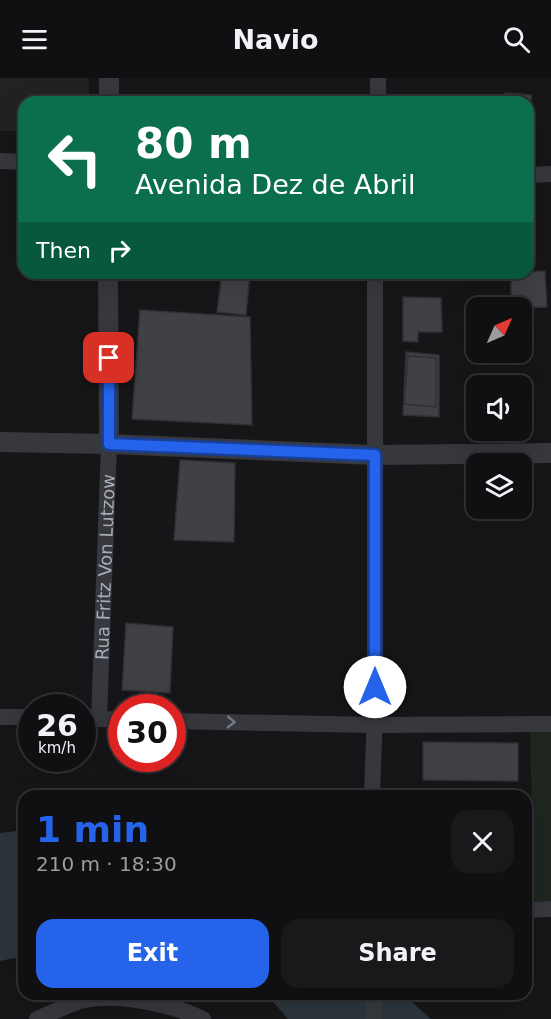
<!DOCTYPE html>
<html lang="en">
<head>
<meta charset="utf-8">
<style>
  :root { --surface:#101012; --page:#19191b; --text:#f1f3f6; --muted:#9c9d9f; --line:#303032; --accent:#2563eb }
  body { margin:0; font-family:"DejaVu Sans",sans-serif; background:var(--page); color:var(--text); height:100vh; display:flex; flex-direction:column; font-size:22px; white-space:nowrap }
  * { box-sizing:border-box; margin:0 }
  p { font-size:20px; color:var(--muted) }
  .icon { flex:none; width:33px; height:33px; fill:none; stroke:currentColor; stroke-width:2; stroke-linecap:round; stroke-linejoin:round }
  .map { position:relative; flex:1; overflow:hidden }
  .details { position:absolute; left:18px; top:712px; width:514px; height:210px; display:flex; flex-direction:column; background:var(--surface); border-radius:18px; box-shadow:0 6px 24px #0002,0 0 0 2px var(--line) }
  .details>* { flex:none }
  .hud { position:absolute; left:18px; top:18px; width:516px; height:183px; border-radius:18px; box-shadow:0 6px 24px #0002,0 0 0 2px var(--line); background:#0b6e4f; color:#fff; overflow:hidden }
  .needle { width:39px; rotate:45deg }
  .tools { position:absolute; left:466px; top:219px; display:grid; gap:12px }
  .tools a { display:grid; place-items:center; width:66px; height:66px; border-radius:12px; background:var(--surface); box-shadow:0 6px 24px #0002,0 0 0 2px var(--line); font-size:30px }
  .speed { position:absolute; left:18px; top:616px; display:flex; gap:12px; font-size:30px; font-weight:700; text-align:center }
  .speed>* { display:grid; place-content:center; width:78px; height:78px; border-radius:50%; background:var(--surface); box-shadow:0 6px 24px #0002,0 0 0 2px var(--line); line-height:1 }
  .speed small { font-size:15px; font-weight:400 }
  .speed .limit { border:9px solid #d22; background:#fff; color:#111 }
  .pin { position:absolute; display:grid; place-items:center; width:51px; height:51px; color:#fff; margin:-26px; border-radius:12px; box-shadow:0 3px 9px #0006 }
  .me { position:absolute; width:66px; margin:-33px; rotate:0deg; stroke-linejoin:round; filter:drop-shadow(0 0 4px #0008) }
  .turn { display:flex; align-items:center; gap:21px; height:126px; padding:0 18px; font-size:27px }
  .turn .icon { width:78px; height:78px; stroke-width:2.5 }
  .turn b { display:block; font-size:42px; line-height:51px }
  .then { display:flex; align-items:center; height:57px; padding:0 18px; background:#0003; gap:12px; font-size:22px }
  .round { display:grid; place-items:center; flex:none; width:63px; height:63px; border-radius:18px; background:var(--page) }
  .overview { display:flex; align-items:center; justify-content:space-between; height:102px; padding:0 18px }
  h1 { font-size:36px; font-weight:700; line-height:45px; color:var(--accent) }
  .button { display:flex; gap:12px; margin-top:auto; padding:12px 18px }
  .button a { flex:1; height:69px; border-radius:18px; background:var(--accent); color:#fff; font-size:24px; font-weight:700; line-height:69px; text-align:center }
  .button a+a { background:var(--page); color:var(--text) }
  header { display:flex; justify-content:space-between; align-items:center; height:78px; padding:0 18px; background:var(--surface); font-size:27px; font-weight:700 }
  .map>svg:first-child { display:block }
</style>
</head>
<body>
<header><svg class="icon" aria-label="menu" viewBox="0 0 24 24"><path d="M4 6h16M4 12h16M4 18h16"/></svg>Navio<svg class="icon" aria-label="search" viewBox="0 0 24 24"><circle cx="10" cy="10" r="6"/><path d="M15 15l6 6"/></svg></header>
<div class="map">
<svg width="551" height="941" viewBox="0 0 551 941">
  <rect width="100%" height="100%" fill="#161618"/>
  <!-- built -->
  <path fill="#222225" d="M0,0H89V24H24V53H0Z"/>
  <!-- green -->
  <path fill="#1e261f" d="M551,653V823H534L530,654Z"/>
  <!-- water -->
  <path fill="#2c353c" d="M24,752V878L0,883V755Z
    M267,917H404L431,941H288Z"/>
  <!-- building -->
  <path fill="#404145" stroke="#303034" stroke-width="1.5" d="M505,15L531,17L533,66H528V24H505Z
    M545,193L547,229L511,230V195Z
    M190,195H222L221,199Z
    M222,195H250L246,237L217,234Z
    M403,219L441,220L442,254H418V264L403,263Z
    M140,232L250,239L252,347L132,341Z
    M406,274L439,277V339L403,337Z
    M408,278L436,280V329L404,326Z
    M180,382L235,385L234,464L174,462Z
    M126,545L173,549L170,615L122,612Z
    M423,664L518,665V703L423,702Z"/>
  <g fill="none" stroke-linecap="round" stroke-linejoin="round">
    <!-- minor -->
    <g stroke="#37383d" stroke-width="16">
      <path d="M378,24V0"/>
      <path d="M0,83L24,84"/>
      <path d="M528,97L551,96"/>
      <path d="M0,639H32"/>
      <path d="M82,640L122,642"/>
      <path id="s1" d="M99,641L109,366"/>
      <path d="M172,643L374,647L551,646"/>
      <path d="M372,718L375,632V195"/>
      <path d="M526,832L551,831"/>
      <path d="M37,941C51,935 66,928 80,923C115,914 171,926 203,941"/>
      <path d="M373,941L374,916"/>
    </g>
    <!-- tertiary -->
    <path stroke="#37383d" stroke-width="20" d="M109,24V0
      M108,195L109,366
      M0,364L109,366L375,377L551,375"/>
  </g>
  <!-- one-way arrows -->
  <defs><path id="oneway-chevron" d="M-2-3.5L2.5 0L-2 3.5" fill="none" stroke-width="1.6" stroke-linecap="round" stroke-linejoin="round" transform="scale(1.5)"/></defs>
  <use stroke="#757881" href="#oneway-chevron" transform="translate(231 644) rotate(1)"/>
  <g fill="none" stroke-linecap="round" stroke-linejoin="round">
    <!-- route casing -->
    <g stroke="#184099" stroke-width="15">
      <path id="route" d="M109,280V366L375,377V609"/>
    </g>
    <!-- route -->
    <use href="#route" stroke="#2563eb" stroke-width="10"/>
  </g>
  <g text-anchor="middle" dominant-baseline="central" stroke-width="4.5" stroke-linejoin="round" paint-order="stroke">
    <!-- street labels -->
    <g font-size="18" fill="#a8adb8" stroke="#111113">
      <text stroke="none"><textPath href="#s1" startOffset="152">Rua Fritz Von Lutzow</textPath></text>
    </g>
  </g>
</svg>
<div class="tools">
<a><svg class="needle" viewBox="-14 -14 28 28"><path d="M0-13l5 13h-10z" fill="#e53935"/><path d="M0 13l5-13h-10z" fill="#9c9d9f"/></svg></a>
<a><svg class="icon" aria-label="sound" viewBox="0 0 24 24"><path d="M4 9h4l5-4v14l-5-4H4zM17 9q2 3 0 6"/></svg></a>
<a><svg class="icon" aria-label="layers" viewBox="0 0 24 24"><path d="M12 4l9 5-9 5-9-5zM3 14l9 5 9-5"/></svg></a>
</div>
<div class="speed"><div>26<small>km/h</small></div><div class="limit">30</div></div>
<div class="pin" style="left:109px;top:280px;background:#d93025"><svg class="icon" aria-label="arrive" viewBox="0 0 24 24"><path d="M6 21V4h12l-3 4 3 4H6"/></svg></div>
<svg class="me" style="left:375px;top:609px" viewBox="-20 -20 40 40"><circle r="19" fill="#fff"/><path d="M0-13L10 11 0 6-10 11z" fill="#2563eb"/></svg>
<div class="hud">
<div class="turn"><svg class="icon" aria-label="left" viewBox="0 0 24 24"><path d="M17 20v-9H6M10 6l-5 5 5 5"/></svg><div><b>80 m</b>Avenida Dez de Abril</div></div>
<div class="then">Then<svg class="icon" aria-label="right" viewBox="0 0 24 24"><path d="M7 20v-9h11M14 6l5 5-5 5"/></svg></div>
</div>
<section class="details">
<div class="overview"><div><h1>1 min</h1><p>210 m · 18:30</p></div><a class="round"><svg class="icon" aria-label="close" viewBox="0 0 24 24"><path d="M6 6l12 12M18 6L6 18"/></svg></a></div>
<div class="button"><a>Exit</a><a>Share</a></div>
</section>
</div>
</body>
</html>
